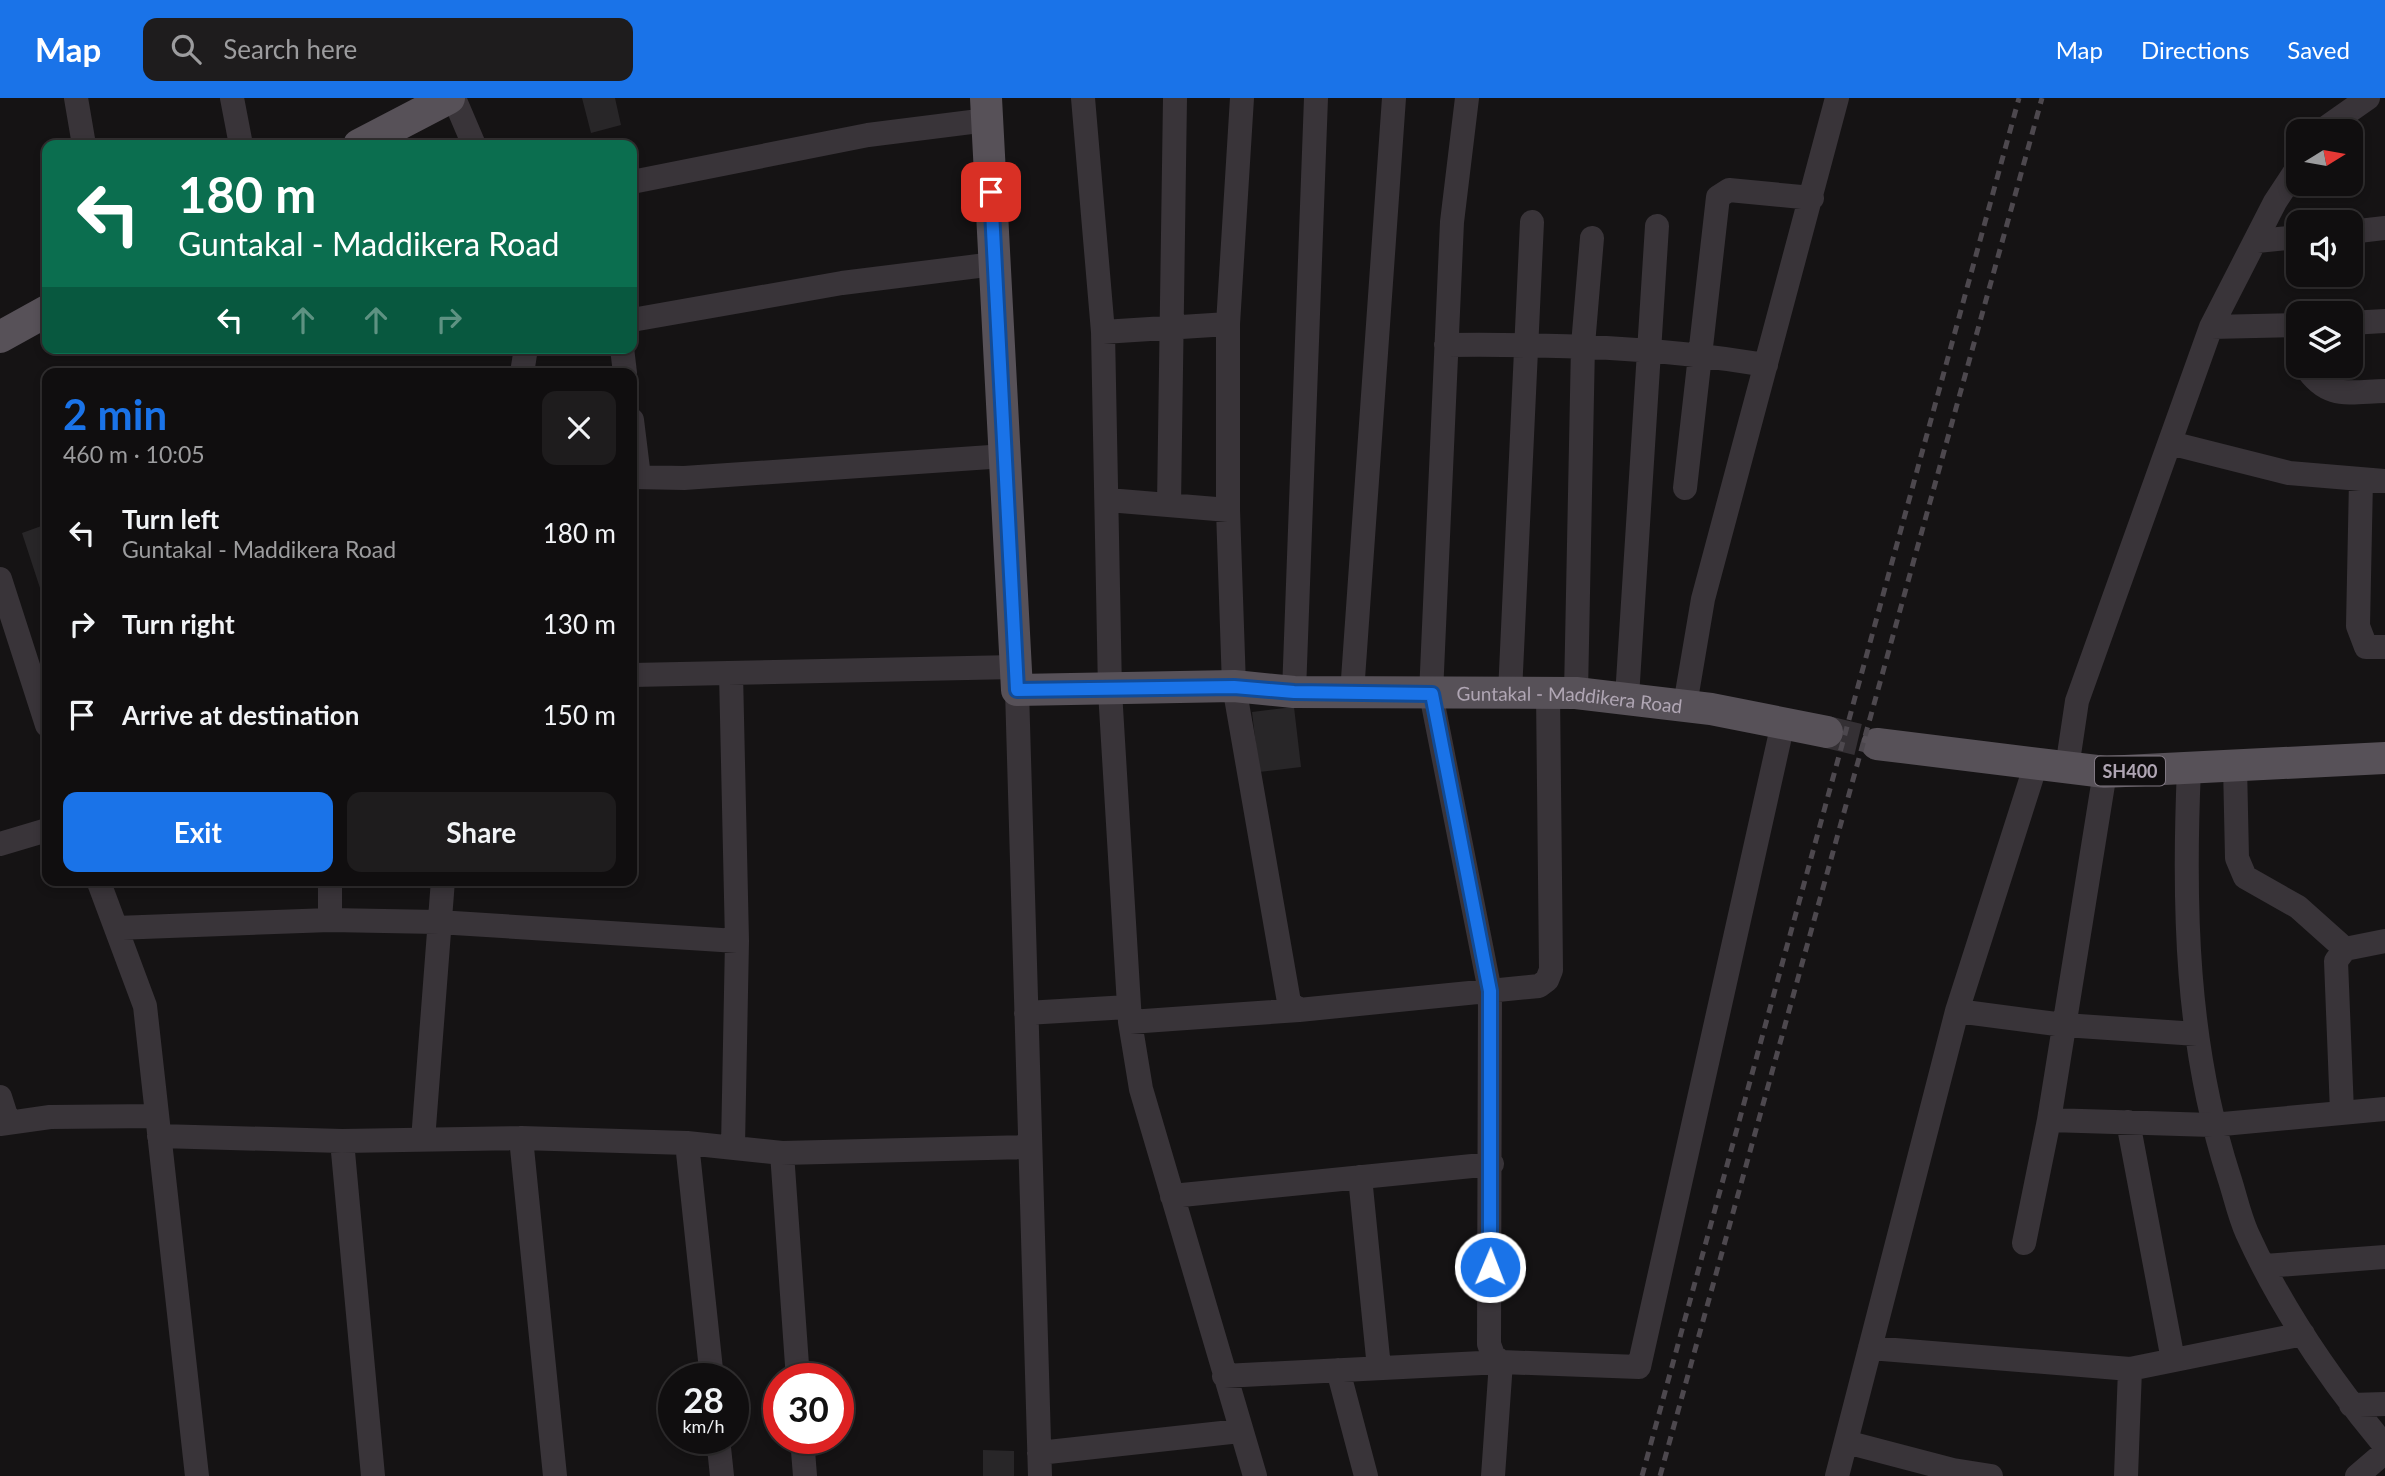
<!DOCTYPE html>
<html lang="en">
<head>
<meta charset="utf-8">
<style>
  :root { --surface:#100e0f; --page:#1e1c1d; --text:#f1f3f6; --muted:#9c9c9e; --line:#302e2f; --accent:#1a73e8 }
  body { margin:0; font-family:Lato,sans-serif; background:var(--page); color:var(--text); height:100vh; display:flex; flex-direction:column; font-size:26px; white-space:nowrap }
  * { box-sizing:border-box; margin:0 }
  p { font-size:23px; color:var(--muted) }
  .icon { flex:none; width:38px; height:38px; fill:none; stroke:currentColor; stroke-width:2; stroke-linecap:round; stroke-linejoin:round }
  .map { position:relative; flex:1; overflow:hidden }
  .drawer { position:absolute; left:42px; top:270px; width:595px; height:518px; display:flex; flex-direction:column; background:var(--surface); border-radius:14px; box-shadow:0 4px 10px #0003,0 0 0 2px var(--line) }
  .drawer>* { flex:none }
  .top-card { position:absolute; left:42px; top:42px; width:595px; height:214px; border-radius:14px; box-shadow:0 4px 10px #0003,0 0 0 2px var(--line); background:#0b6e4f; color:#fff; overflow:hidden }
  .needle { width:46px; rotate:79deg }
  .buttons { position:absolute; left:2286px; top:21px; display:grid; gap:14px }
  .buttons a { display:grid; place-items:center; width:77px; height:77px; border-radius:14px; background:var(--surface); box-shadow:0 4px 10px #0003,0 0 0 2px var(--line); font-size:35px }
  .speed { position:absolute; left:658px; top:1265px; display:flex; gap:14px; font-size:35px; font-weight:700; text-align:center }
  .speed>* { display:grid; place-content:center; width:91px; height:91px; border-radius:50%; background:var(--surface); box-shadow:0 4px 10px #0003,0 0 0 2px var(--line); line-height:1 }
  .speed small { font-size:18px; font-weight:400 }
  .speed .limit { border:10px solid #d22; background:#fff; color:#111 }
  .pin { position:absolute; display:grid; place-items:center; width:60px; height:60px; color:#fff; margin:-30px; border-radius:14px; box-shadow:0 4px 10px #0006 }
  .me { position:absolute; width:77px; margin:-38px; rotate:1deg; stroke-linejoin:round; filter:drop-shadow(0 0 5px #0008) }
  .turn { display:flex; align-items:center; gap:24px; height:147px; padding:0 21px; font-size:32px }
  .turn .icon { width:91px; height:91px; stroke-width:2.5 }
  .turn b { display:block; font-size:49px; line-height:60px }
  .lanes { display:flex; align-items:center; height:66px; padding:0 21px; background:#0003; justify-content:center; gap:35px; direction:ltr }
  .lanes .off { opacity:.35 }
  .round { display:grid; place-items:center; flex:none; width:74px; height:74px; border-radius:14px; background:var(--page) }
  .head { display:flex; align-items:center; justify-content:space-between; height:119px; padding:0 21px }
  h1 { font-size:42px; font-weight:700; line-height:52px; color:var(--accent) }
  .action { display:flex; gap:14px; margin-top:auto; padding:14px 21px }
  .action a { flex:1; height:80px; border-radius:14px; background:var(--accent); color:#fff; font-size:28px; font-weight:700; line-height:80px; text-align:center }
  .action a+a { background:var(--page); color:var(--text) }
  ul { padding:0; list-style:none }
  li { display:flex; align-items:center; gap:21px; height:91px; padding:0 21px }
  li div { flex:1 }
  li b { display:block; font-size:26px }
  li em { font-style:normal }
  header { display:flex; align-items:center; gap:42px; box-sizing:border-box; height:98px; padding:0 35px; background:var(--accent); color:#fff }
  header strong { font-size:33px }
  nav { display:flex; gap:38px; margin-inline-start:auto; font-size:24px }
  .search { width:490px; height:63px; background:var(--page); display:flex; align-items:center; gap:18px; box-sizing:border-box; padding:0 24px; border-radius:14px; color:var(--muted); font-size:26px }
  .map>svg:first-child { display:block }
</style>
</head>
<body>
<header>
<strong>Map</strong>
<div class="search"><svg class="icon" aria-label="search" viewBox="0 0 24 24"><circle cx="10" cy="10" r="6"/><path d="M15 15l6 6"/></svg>Search here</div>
<nav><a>Map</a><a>Directions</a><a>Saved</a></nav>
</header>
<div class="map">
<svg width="2385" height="1378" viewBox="0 0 2385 1378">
  <rect width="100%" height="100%" fill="#151314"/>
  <!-- building -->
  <path fill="#282628" d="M582,0H615L621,27L591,35Z
    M47,426V487L40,490L22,435Z
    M1294,609L1301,669L1259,674L1252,614Z
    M983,1352L1014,1353V1378H983Z"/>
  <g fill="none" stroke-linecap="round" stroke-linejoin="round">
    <!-- major-tunnel -->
    <path stroke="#343034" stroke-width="32" stroke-dasharray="32 16" stroke-linecap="butt" d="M1827,634L1877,646"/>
    <!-- minor -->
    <path stroke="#393439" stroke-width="24" d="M76,0L84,47
      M232,0L241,47
      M454,0L474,47
      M1083,0L1103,234L1110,593L1130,924L1141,991L1255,1378
      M1242,0L1228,226V412L1234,588L1289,904L1299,912L1539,888L1547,882L1551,872L1548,595
      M1467,0L1452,124L1431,596L1490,893L1489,1246L1493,1257L1501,1264L1639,1269L1783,625
      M2321,33L2368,0
      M632,84L868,37L987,22
      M2350,134L2385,130
      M2257,143L2298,139
      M632,222L842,185L994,166
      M2350,225L2385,223
      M2211,229L2298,227
      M1103,234L1228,226
      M1446,247C1554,246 1659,249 1766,267
      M622,250L625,275
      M2305,268C2327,302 2348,294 2385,293
      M522,275L526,250
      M632,322L639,379
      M2170,345L2289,375L2385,383
      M632,379L684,380L1005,358
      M2361,382L2358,528L2366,549H2385
      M1685,390L1718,99L1729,92L1812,100
      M1108,402L1228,412
      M1169,407L1175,0
      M0,481L47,627
      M731,575L737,843L733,1048
      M632,577L1015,569
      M1017,592L1040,1378
      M1294,594L1316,0
      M1352,595L1394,0
      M1510,595L1532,124
      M1576,595L1583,247L1592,140
      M1627,599L1657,128
      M1685,607L1703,501L1837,0
      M2235,667L2237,760L2245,779L2298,809L2345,851
      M2067,670L2077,603L2211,229L2275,104L2298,69
      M2189,670C2183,809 2186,946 2229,1079C2235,1097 2239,1117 2247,1135C2282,1212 2331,1283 2385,1348
      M0,746L47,732
      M98,782L145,908L197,1378
      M330,822V782
      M116,830L330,822L438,824L737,843
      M1957,913L2064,927L2197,936
      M1026,915L1128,909
      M1130,924L1299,912
      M0,999L8,1024
      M2342,1014L2336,863L2345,851L2385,843
      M2049,1022L2212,1027L2385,1011
      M2128,1024L2173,1262
      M0,1026L50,1019L156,1018
      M159,1038L342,1043L521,1040L687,1045L782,1055L1030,1049
      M521,1040L555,1378
      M423,1042L443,782
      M342,1043L373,1378
      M687,1045L712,1281
      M782,1055L798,1281
      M1360,1079L1379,1270
      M1172,1098L1492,1066
      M2024,1145L2049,1022L2105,674
      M2264,1168L2385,1159
      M1870,1250L2130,1271
      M1338,1272L1366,1378
      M1224,1278L1501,1264L1493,1378
      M2351,1307L2385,1306
      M718,1340L722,1378
      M802,1340L805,1378
      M1846,1344L1953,1372L1991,1378
      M1039,1355L1240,1333
      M1837,1378L1957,913L2036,666
      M2126,1378L2130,1271L2303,1236
      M2357,1378L2385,1354"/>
    <!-- major -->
    <g stroke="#575158" stroke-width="32">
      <path id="s1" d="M986,0L1017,592L1234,588L1294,594L1576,595L1711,611L1827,634"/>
      <path d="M359,47L449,0"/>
      <path d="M0,239L47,213"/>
      <path d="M1877,646L2105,674L2385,660"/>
    </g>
    <!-- rail -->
    <path stroke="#4d484e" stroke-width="5" stroke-dasharray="9 7" stroke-linecap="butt" d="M1642,1378L2019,0
      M1660,1378L2042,0"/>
  </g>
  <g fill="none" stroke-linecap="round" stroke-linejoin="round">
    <!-- route casing -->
    <g stroke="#114b97" stroke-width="18">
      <path id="route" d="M991,94L1017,592L1234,589L1294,594L1432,596L1490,893V1169"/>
    </g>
    <!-- route -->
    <use href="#route" stroke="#1a73e8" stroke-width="12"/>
  </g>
  <g text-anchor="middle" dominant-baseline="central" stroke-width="7" stroke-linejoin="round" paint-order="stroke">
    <!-- shield labels -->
    <rect fill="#100e0f" stroke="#807882" stroke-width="2" x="2095" y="658.5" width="70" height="29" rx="5"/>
    <g font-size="18" font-weight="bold" fill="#b0a6b4">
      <text x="2130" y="673">SH400</text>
    </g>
    <!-- street labels -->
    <g font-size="19" fill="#b0a6b4" stroke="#100e0f">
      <text stroke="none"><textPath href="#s1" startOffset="1146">Guntakal - Maddikera Road</textPath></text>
    </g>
  </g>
</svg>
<div class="buttons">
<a><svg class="needle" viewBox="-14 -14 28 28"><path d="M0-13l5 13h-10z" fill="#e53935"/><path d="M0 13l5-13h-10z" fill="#9c9c9e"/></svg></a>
<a><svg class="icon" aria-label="sound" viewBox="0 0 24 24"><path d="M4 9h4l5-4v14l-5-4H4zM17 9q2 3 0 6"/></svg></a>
<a><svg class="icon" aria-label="layers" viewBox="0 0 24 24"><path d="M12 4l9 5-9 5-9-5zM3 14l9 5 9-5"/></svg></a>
</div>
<div class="speed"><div>28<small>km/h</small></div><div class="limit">30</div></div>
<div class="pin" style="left:991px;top:94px;background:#d93025"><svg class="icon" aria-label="arrive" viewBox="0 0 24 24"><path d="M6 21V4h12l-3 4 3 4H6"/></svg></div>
<svg class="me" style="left:1490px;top:1169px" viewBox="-20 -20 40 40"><circle r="17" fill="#1a73e8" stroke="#fff" stroke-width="3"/><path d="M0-11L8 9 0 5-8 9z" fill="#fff"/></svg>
<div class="top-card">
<div class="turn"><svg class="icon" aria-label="left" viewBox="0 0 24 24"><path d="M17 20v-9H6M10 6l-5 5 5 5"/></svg><div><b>180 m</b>Guntakal - Maddikera Road</div></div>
<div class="lanes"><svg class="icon" aria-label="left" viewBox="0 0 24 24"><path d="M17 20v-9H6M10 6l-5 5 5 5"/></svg><svg class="icon off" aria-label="ahead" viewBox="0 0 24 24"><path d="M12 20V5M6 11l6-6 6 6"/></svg><svg class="icon off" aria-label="ahead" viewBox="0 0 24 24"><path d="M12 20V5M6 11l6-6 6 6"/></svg><svg class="icon off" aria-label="right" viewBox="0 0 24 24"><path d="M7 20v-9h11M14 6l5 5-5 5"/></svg></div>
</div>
<section class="drawer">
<div class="head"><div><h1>2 min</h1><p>460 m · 10:05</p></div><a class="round"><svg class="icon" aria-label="close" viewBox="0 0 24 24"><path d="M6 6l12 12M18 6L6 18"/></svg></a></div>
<ul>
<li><svg class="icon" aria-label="left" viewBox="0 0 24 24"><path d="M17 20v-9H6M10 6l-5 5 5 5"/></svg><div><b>Turn left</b><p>Guntakal - Maddikera Road</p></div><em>180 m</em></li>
<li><svg class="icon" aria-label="right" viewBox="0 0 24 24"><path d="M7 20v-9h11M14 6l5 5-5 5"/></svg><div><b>Turn right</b></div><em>130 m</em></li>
<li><svg class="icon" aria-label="arrive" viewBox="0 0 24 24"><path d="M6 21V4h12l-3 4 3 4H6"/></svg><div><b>Arrive at destination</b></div><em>150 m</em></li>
</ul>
<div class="action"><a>Exit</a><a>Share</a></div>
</section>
</div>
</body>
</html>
